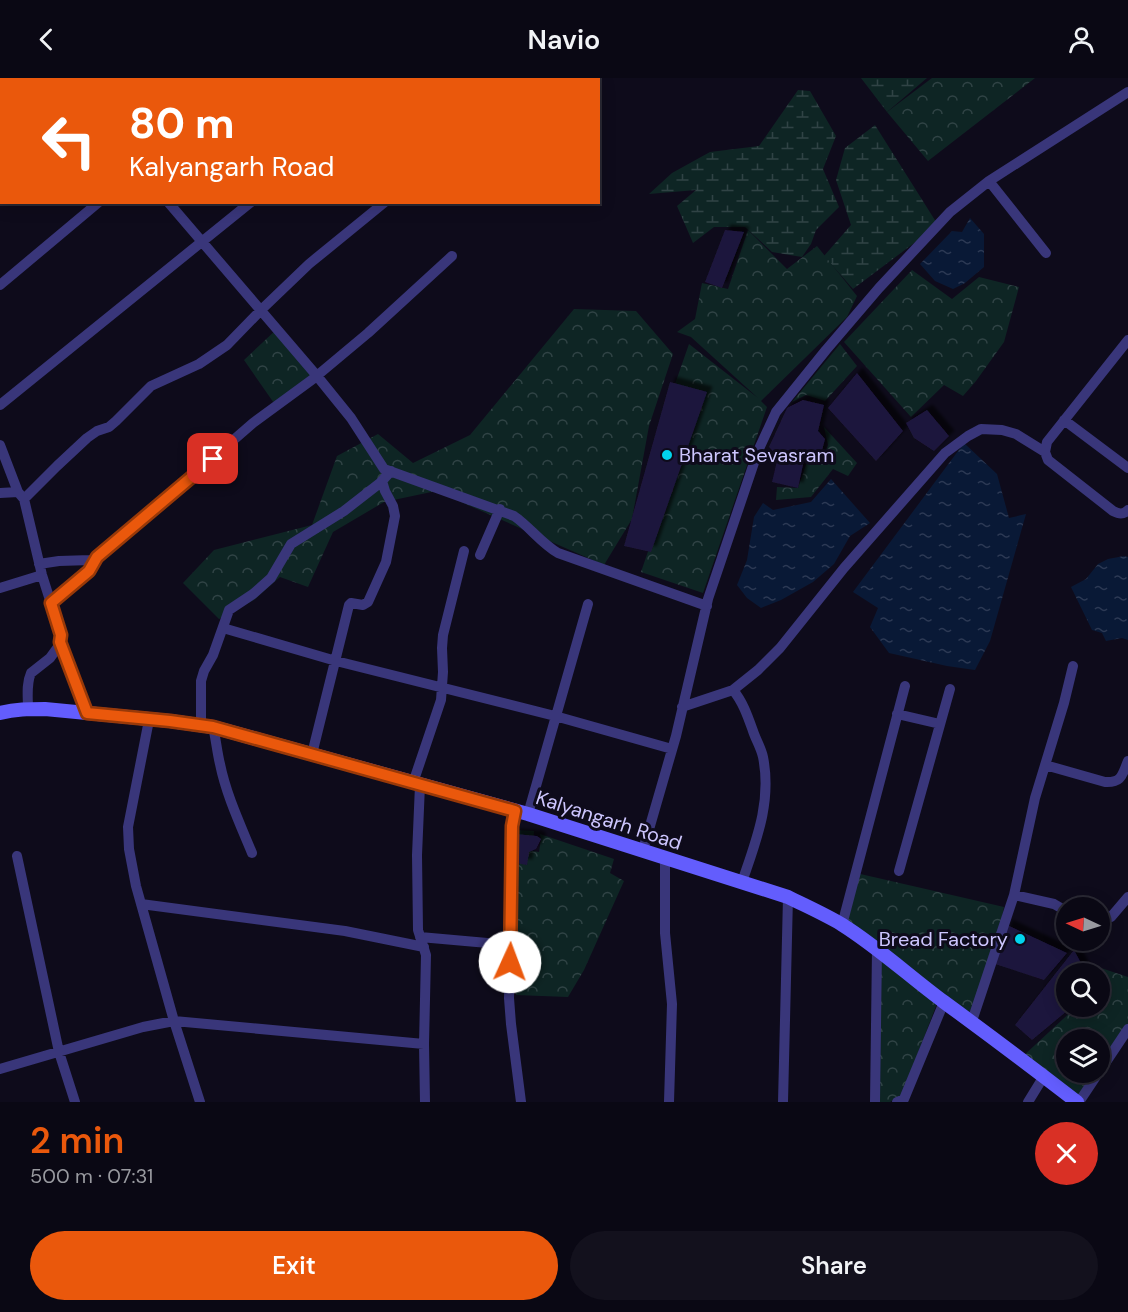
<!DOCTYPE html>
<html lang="en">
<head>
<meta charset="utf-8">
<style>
  :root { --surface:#0a0814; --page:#13111d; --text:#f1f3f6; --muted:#999aa0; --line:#2a2934; --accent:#ea580c }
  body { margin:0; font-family:"DM Sans",sans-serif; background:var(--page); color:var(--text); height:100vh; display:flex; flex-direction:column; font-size:22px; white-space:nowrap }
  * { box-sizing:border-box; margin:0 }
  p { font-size:20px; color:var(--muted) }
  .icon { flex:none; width:33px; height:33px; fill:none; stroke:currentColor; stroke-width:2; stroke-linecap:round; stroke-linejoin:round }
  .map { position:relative; height:1024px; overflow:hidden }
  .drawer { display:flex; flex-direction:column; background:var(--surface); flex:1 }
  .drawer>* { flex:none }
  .banner { position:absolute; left:0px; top:0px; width:600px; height:126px; box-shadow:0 3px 15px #0003,0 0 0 2px var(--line); background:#ea580c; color:#fff; overflow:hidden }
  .needle { width:39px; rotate:274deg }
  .tools { position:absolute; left:1056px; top:819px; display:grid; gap:12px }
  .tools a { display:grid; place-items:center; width:54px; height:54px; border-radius:50%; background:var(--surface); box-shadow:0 3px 15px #0003,0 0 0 2px var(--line); font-size:30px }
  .pin { position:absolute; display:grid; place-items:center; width:51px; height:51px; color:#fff; margin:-26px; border-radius:12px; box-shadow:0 3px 9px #0006 }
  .me { position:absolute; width:66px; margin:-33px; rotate:2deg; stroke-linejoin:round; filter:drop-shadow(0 0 4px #0008) }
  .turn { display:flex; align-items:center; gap:21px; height:126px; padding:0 30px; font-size:27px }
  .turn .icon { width:78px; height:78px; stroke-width:2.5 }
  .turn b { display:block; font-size:42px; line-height:51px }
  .round { display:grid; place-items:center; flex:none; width:63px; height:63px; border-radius:32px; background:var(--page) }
  .headline { display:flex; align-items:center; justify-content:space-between; height:102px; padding:0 30px }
  h1 { font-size:36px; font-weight:600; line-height:45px; color:var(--accent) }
  .button { display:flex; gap:12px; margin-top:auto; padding:12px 30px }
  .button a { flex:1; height:69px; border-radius:36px; background:var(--accent); color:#fff; font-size:24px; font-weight:600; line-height:69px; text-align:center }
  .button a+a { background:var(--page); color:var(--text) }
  header { display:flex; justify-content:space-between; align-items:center; height:78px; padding:0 30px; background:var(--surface); font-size:27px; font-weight:600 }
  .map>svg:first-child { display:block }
</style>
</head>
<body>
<header><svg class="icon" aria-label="back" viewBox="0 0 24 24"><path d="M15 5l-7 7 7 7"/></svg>Navio<svg class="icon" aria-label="person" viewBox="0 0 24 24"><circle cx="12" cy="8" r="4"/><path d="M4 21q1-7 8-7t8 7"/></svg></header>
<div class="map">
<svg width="1128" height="1024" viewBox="0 0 1128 1024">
  <defs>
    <pattern id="wetland-marsh" width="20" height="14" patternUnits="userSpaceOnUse" patternTransform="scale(1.5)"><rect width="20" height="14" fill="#0e2524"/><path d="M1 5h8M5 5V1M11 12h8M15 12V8" fill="none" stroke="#304345"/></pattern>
    <pattern id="park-crowns" width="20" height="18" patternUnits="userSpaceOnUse" patternTransform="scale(1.5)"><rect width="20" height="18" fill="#0e2524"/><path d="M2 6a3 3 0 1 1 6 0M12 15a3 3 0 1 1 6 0" fill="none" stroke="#304345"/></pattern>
    <pattern id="water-ripples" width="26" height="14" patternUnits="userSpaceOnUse" patternTransform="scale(1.5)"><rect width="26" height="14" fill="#091936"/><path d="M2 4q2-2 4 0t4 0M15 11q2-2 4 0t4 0" fill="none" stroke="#2c3954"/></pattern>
    <filter id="shadow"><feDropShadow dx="5.5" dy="-5.5" stdDeviation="1.5" flood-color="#0009"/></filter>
  </defs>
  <rect width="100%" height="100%" fill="#0e0b1b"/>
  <!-- wetland -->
  <path fill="url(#wetland-marsh)" d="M861,0H927L887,34Z
    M798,12L810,13L836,58L823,91L839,129L816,152L811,166L802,179L772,174L745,149H714L693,165L677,128L696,112L649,116L672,95L710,74L759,68Z
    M875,47L938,147L853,211L824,178L851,147L836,102L845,70Z"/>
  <!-- park -->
  <path fill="url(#park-crowns)" fill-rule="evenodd" d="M932,0H1035L928,83L887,34Z
    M748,152L787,191L817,168L857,218L847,239L761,323L767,329L703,515L641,494L702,315L675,306L689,266L758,320L691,259L677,254L695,241L702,205L728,211Z
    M912,192L952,221L979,199L1019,209L1004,264L976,303L963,318L944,307L911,339L844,264Z
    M574,231L636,233L673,276L649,348L632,441L604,487L436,413L384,424L333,454L308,509L280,499L254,522L219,541L183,505L214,472L312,447L337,378L378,356L413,385L470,357Z
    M277,251L317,298L276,328L244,282Z
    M840,266L857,288L825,323L806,317L792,324Z
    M824,349L857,385L848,398L833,391L811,419L776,422L777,409L798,410L809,378L822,384L828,367Z
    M513,752L534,753L532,773L539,774L541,761L540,756L614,781L610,795L624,803L584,892L568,919L516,917L518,842Z
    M856,795L1004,829L994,877L972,943L939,920L902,1017L890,1024H879L881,875L842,847Z
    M1098,889L1128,899V949L1107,988L1079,1024H1077L1021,980L1076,929L1100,928V896L1095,895ZM1066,962H1100V994H1066Z"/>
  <!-- water -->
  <path fill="url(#water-ripples)" d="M970,140L984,156V189L965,205L953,211L935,203L920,186L952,153L962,154Z
    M964,365L997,396L1009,440L1026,436L990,563L975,592L947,588L889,575L870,549L878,530L853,514Z
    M831,401L870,445L850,458L834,486L813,504L781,522L761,530L747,520L737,507L747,482L754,439L763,425L773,432L811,424Z
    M1124,478L1128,479V562L1122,560L1106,563L1102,555L1092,552L1071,509L1086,501L1098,486L1108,481Z"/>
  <!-- building -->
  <path fill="#1f173c" filter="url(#shadow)" d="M725,152L744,154L722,210L705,204Z
    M857,295L903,353L876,383L828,330Z
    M670,304L707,314L651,474L624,468Z
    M803,322L824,327L818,353L825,361L820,380L805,377L798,410L772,404L778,379L769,369L787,330Z
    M927,332L949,358L934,373L914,360L906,345Z
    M514,756L537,758L541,761L536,771L529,774L527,787L516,785L517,772L513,770Z
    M1007,847L1067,875L1044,902L995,886Z
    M1074,872L1087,896H1066V928H1073L1032,962L1015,947Z"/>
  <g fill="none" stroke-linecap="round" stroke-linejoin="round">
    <!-- minor -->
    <path stroke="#39367a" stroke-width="10" d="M389,0L390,2
      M36,2L37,0
      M114,2L116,0
      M245,2L247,0
      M0,38L2,37
      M0,94L2,93
      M989,103L1046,175
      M168,124L317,298L351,340L384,391L514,438C530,449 541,465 558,475L707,528
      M0,207L99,124
      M1128,262L1047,364L1045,374L1048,382L1113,433C1119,436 1123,437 1128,432
      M0,327L251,124
      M1064,342L1128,390
      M0,367L18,414L24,421L42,497L61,557L58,569L50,580L31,595C26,606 28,619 28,631
      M0,415L18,414
      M24,421L57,388L87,360L97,353L109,349L116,343L151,308L199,286L227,267L261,232L309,186L385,124
      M480,477L500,431
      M39,486L59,483L91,482L100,478L253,345L313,301L368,255L452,178
      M0,510L42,497
      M51,525L89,493L97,479
      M223,550L336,583L555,638L672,671
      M60,564L87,635
      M733,612C743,624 748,639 753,653C756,662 761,670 763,679C772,724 756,763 742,804
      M682,629L733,612L758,592L780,570L844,490L945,375L968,358L981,351L1002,352L1016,356L1045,374
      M897,636L940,646
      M149,642L128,749L129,771L136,808L174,943L200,1024
      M201,647V603L204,593L213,577L229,532L253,516L271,500L291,466L344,433L380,405L391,393
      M213,649C216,661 217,674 220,686C226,716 240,746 252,775
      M312,676L349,527L351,525L363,527L368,524L386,484L395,438L393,428L385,413L382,403
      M1045,687L1105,704C1122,705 1122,697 1128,683
      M413,705L441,622L443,594L442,570L443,557L464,473
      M420,707L417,777L418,852L426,877L424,966L425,1024
      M515,733L512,748L511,861L509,920L511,946L521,1024
      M528,736L588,526
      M643,772L676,658L708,521L758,373L776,334L826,272L879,210L950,134L989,103L1128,14
      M17,778L59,974L75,1024
      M665,781V855L672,926L669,1024
      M899,793L950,611
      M1014,817L1054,826L1066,833
      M141,826L345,853L424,869
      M1100,841L1111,839L1128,819
      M842,847L905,608
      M420,859L511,867
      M972,943L1014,817L1035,720L1064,625L1073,588
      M0,991L143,949L174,943L424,966
      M1100,993L1128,951
      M783,1024L788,819
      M875,1024L877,871
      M897,1024L904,1021L944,924
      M1028,1024L1044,998
      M1079,1024L1099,994"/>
    <!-- secondary -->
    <path stroke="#635dfd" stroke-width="14" d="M0,635C15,631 29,631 45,631L170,643L213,649L528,736L788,819C806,828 824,836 841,846C878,869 910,899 944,924C989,957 1033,990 1077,1024"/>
  </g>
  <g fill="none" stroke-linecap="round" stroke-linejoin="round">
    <!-- route casing -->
    <g stroke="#983908" stroke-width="15">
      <path id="route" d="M213,381L97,479L89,493L51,525L61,557L60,564L87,635L170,643L213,649L515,733L512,748L510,884"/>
    </g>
    <!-- route -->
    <use href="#route" stroke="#ea580c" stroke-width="10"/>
  </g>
  <!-- markers -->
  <g fill="#02d4ee" stroke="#0e0b1b" stroke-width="2">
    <circle cx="667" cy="377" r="6"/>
    <circle cx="1020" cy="861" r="6"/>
  </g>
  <g text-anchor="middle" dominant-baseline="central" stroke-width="6" stroke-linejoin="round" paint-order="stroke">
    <!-- poi labels -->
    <g font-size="20" fill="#cdc6fe" stroke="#0e0b1b" text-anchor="start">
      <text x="679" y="377">Bharat Sevasram</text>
      <text x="1008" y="861" text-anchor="end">Bread Factory</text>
    </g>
    <!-- street labels -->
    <g font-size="20" fill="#cdc6fe" stroke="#0e0b1b">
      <text transform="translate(609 742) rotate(18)">Kalyangarh Road</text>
    </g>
  </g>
</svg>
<div class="tools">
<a><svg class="needle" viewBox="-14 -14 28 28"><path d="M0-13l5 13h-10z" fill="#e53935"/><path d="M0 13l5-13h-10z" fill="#999aa0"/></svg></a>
<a><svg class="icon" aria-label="search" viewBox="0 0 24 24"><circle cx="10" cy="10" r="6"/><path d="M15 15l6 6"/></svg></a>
<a><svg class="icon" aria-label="layers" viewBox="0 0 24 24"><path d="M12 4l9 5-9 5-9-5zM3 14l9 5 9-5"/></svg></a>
</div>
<div class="pin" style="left:213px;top:381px;background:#d93025"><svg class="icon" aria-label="arrive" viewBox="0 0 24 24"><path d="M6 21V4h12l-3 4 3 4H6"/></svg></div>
<svg class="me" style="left:510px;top:884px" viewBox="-20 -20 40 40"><circle r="19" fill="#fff"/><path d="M0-13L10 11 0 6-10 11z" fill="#ea580c"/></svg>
<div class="banner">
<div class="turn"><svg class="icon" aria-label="left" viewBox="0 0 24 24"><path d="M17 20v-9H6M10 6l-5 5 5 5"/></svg><div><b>80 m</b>Kalyangarh Road</div></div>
</div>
</div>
<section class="drawer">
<div class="headline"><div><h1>2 min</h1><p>500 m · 07:31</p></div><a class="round" style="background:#d93025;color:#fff"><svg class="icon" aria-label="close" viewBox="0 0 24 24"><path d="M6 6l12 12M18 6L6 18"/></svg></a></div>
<div class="button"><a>Exit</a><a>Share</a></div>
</section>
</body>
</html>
